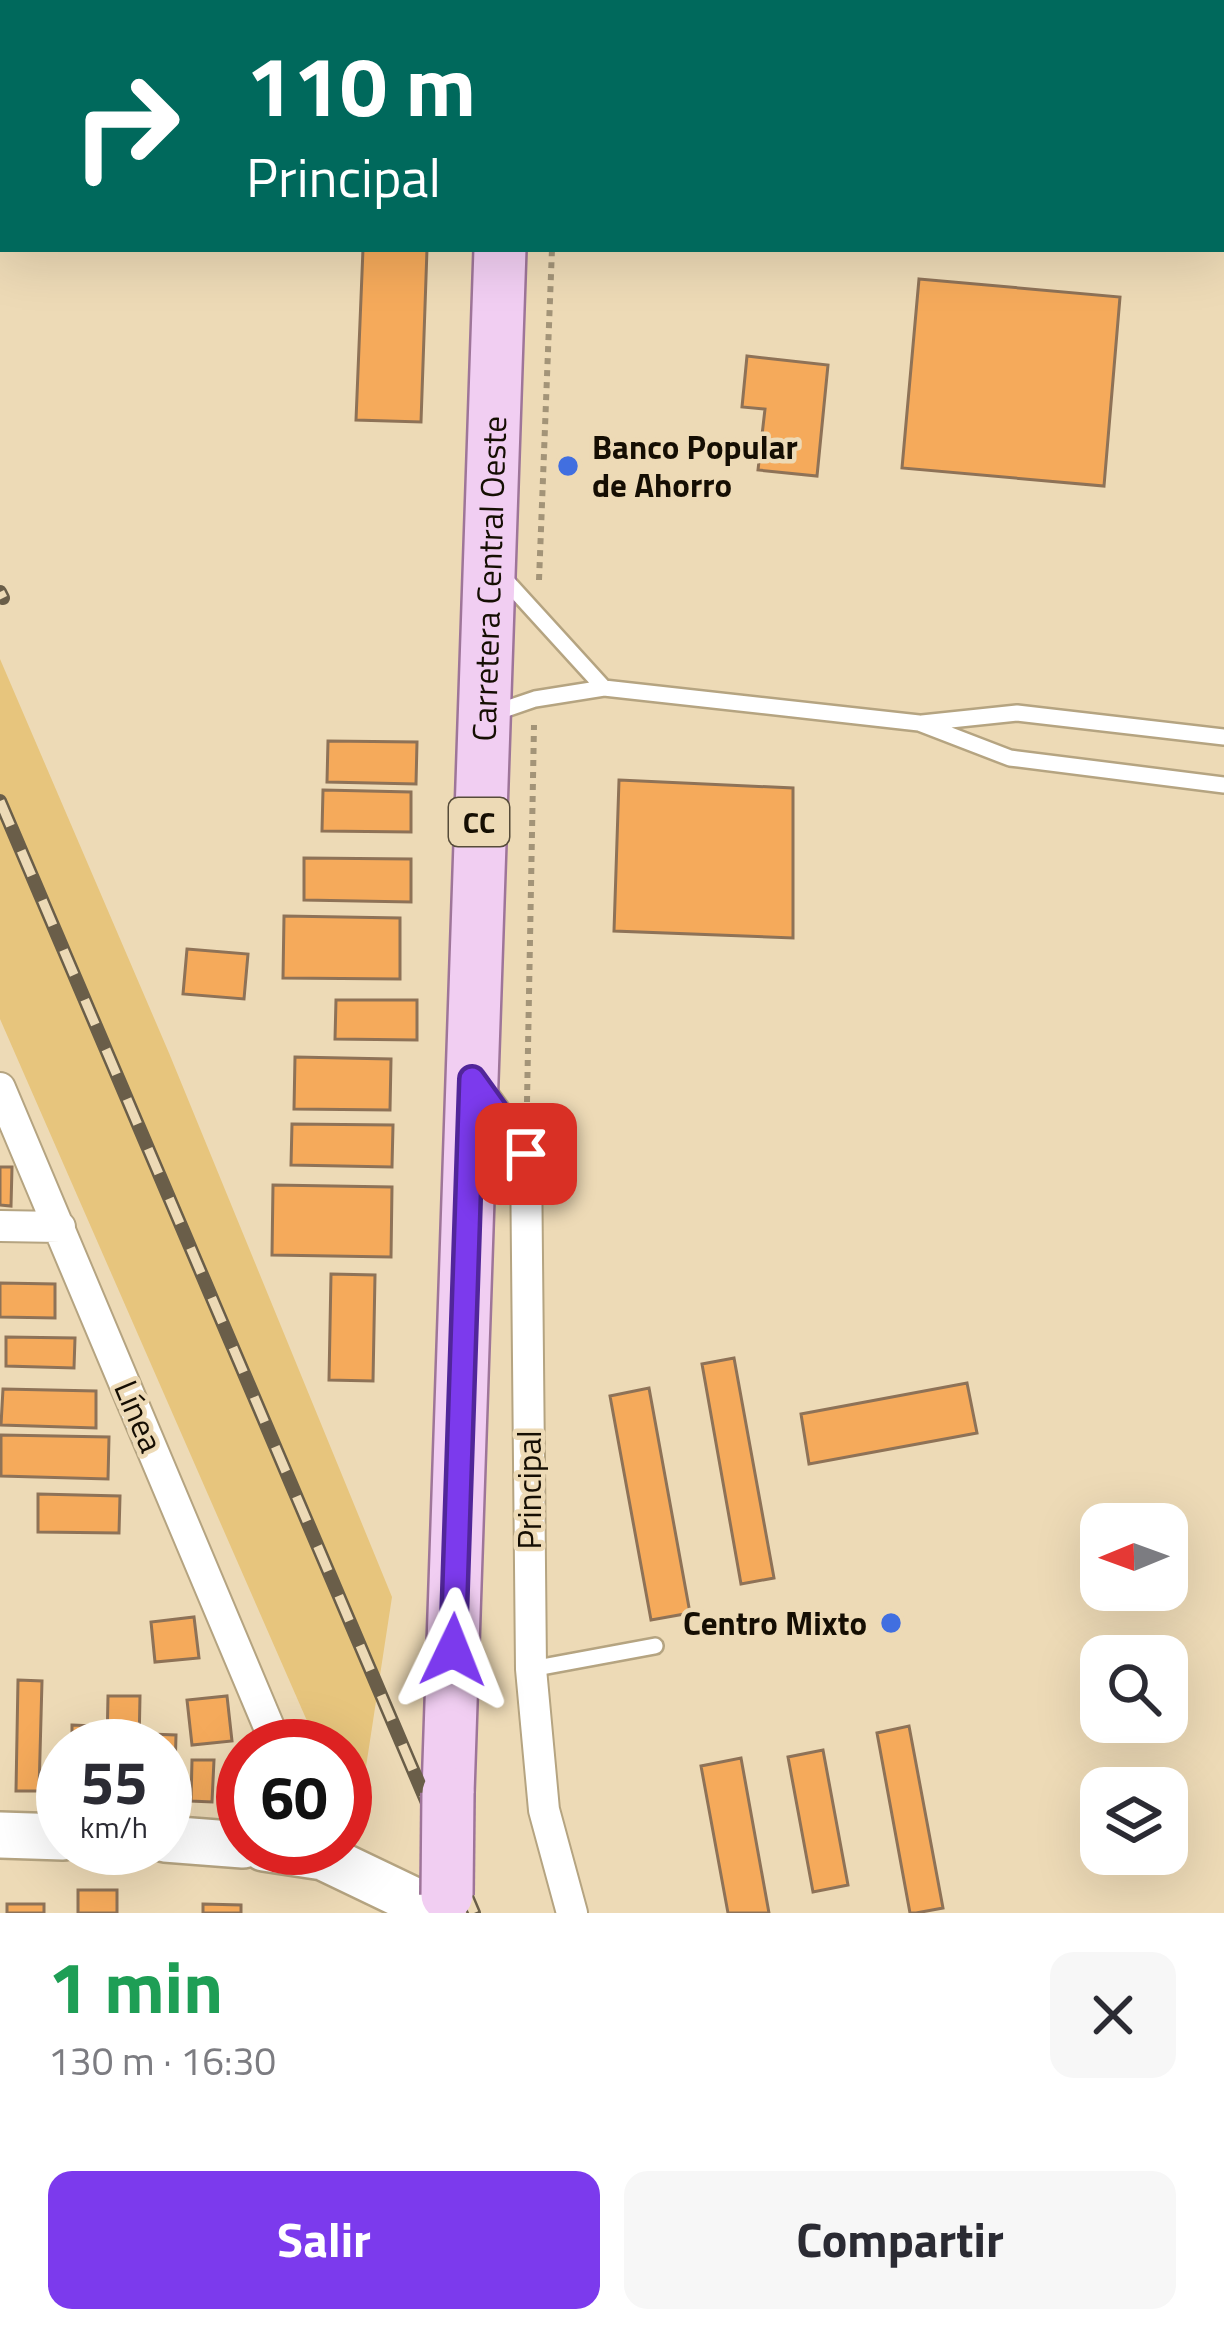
<!DOCTYPE html>
<html lang="es">
<head>
<meta charset="utf-8">
<style>
  :root { --surface:#fff; --page:#f7f7f7; --text:#2b2b33; --muted:#7c7c81; --accent:#7c3aed }
  body { margin:0; font-family:"Titillium Web",sans-serif; background:var(--page); color:var(--text); height:100vh; display:flex; flex-direction:column; font-size:45px; white-space:nowrap }
  * { box-sizing:border-box; margin:0 }
  p { font-size:39px; color:var(--muted) }
  .icon { flex:none; width:66px; height:66px; fill:none; stroke:currentColor; stroke-width:2; stroke-linecap:round; stroke-linejoin:round }
  .map { position:relative; height:1913px; overflow:hidden }
  .drawer { display:flex; flex-direction:column; background:var(--surface); flex:1 }
  .drawer>* { flex:none }
  .banner { position:absolute; left:0px; top:0px; width:1224px; height:252px; box-shadow:0 12px 48px #0002; background:#00695c; color:#fff; overflow:hidden }
  .needle { width:78px; rotate:269deg }
  .buttons { position:absolute; left:1080px; top:1503px; display:grid; gap:24px }
  .buttons a { display:grid; place-items:center; width:108px; height:108px; border-radius:24px; background:var(--surface); box-shadow:0 12px 48px #0002; font-size:60px }
  .speed { position:absolute; left:36px; top:1719px; display:flex; gap:24px; font-size:60px; font-weight:700; text-align:center }
  .speed>* { display:grid; place-content:center; width:156px; height:156px; border-radius:50%; background:var(--surface); box-shadow:0 12px 48px #0002; line-height:1 }
  .speed small { font-size:30px; font-weight:400 }
  .speed .limit { border:18px solid #d22; background:#fff; color:#111 }
  .pin { position:absolute; display:grid; place-items:center; width:102px; height:102px; color:#fff; margin:-51px; border-radius:24px; box-shadow:0 6px 18px #0006 }
  .me { position:absolute; width:132px; margin:-66px; rotate:2deg; stroke-linejoin:round; filter:drop-shadow(0 0 9px #0008) }
  .turn { display:flex; align-items:center; gap:42px; height:252px; padding:0 48px; font-size:54px }
  .turn .icon { width:156px; height:156px; stroke-width:2.5 }
  .turn b { display:block; font-size:84px; line-height:102px }
  .round { display:grid; place-items:center; flex:none; width:126px; height:126px; border-radius:24px; background:var(--page) }
  .summary { display:flex; align-items:center; justify-content:space-between; height:204px; padding:0 48px }
  h1 { font-size:72px; font-weight:700; line-height:90px; color:#1e9e55 }
  .cta { display:flex; gap:24px; margin-top:auto; padding:24px 48px }
  .cta a { flex:1; height:138px; border-radius:24px; background:var(--accent); color:#fff; font-size:48px; font-weight:700; line-height:138px; text-align:center }
  .cta a+a { background:var(--page); color:var(--text) }
  .map>svg:first-child { display:block }
</style>
</head>
<body>
<div class="map">
<svg width="1224" height="1913" viewBox="0 0 1224 1913">
  <rect width="100%" height="100%" fill="#eddab6"/>
  <!-- green -->
  <path fill="#e7c57d" d="M0,659L169,1053L392,1597L356,1832L345,1808V1746H318L0,1019Z"/>
  <!-- building -->
  <path fill="#f5aa5b" stroke="#8e7257" stroke-width="3" d="M1221,50H1224V186H1221Z
    M363,249H427L421,422L356,420Z
    M919,279L1120,297L1104,486L902,468Z
    M747,356L828,365L817,476L758,470L765,409L742,407Z
    M328,741L417,742L416,784L327,782Z
    M619,780L793,788V938L614,931Z
    M323,790L411,792V832L322,831Z
    M304,858L411,859V902L304,900Z
    M284,916L400,918V979L283,978Z
    M187,949L248,954L244,999L183,994Z
    M336,1000H417V1040L335,1039Z
    M295,1057L391,1059L390,1110L294,1109Z
    M292,1124L393,1125L392,1167L291,1165Z
    M0,1167H12L11,1206L0,1205Z
    M273,1185L392,1187L391,1257L272,1255Z
    M331,1274L375,1275L373,1381L329,1380Z
    M0,1283L55,1284V1318L0,1317Z
    M6,1337L75,1338L74,1368L6,1366Z
    M734,1358L774,1578L741,1584L702,1364Z
    M967,1383L977,1433L809,1464L801,1414Z
    M649,1388L690,1613L651,1620L610,1396Z
    M3,1389L96,1391V1428L1,1425Z
    M1,1435L109,1437L108,1479L1,1476Z
    M38,1494L120,1496L119,1533L38,1532Z
    M194,1617L199,1658L155,1662L151,1622Z
    M18,1680L42,1681L39,1791H16Z
    M108,1696H140L139,1746H107Z
    M227,1696L232,1741L192,1745L187,1700Z
    M72,1725L93,1726L92,1746H72Z
    M909,1726L943,1908L916,1913H910L877,1733Z
    M149,1734L176,1735L174,1810H165V1746H148Z
    M823,1750L848,1885L813,1892L788,1757Z
    M741,1758L769,1913H728L701,1766Z
    M192,1760H214L212,1802L191,1801Z
    M78,1890H117V1913H78Z
    M7,1904H44V1913H7Z
    M203,1904L241,1905V1913H203Z"/>
  <g fill="none" stroke-linecap="round" stroke-linejoin="round">
    <!-- lane casing -->
    <g stroke="#b5a481" stroke-width="20">
      <path id="lane" d="M1221,242H1224
        M501,575L604,688
        M491,714L535,699L604,688L919,723L1010,758L1224,785
        M922,723L1017,713L1224,737
        M531,1669L655,1646"/>
    </g>
    <!-- street casing -->
    <g stroke="#b5a481" stroke-width="34">
      <path id="street" d="M474,1083L526,1154L531,1669L544,1810L572,1913
        M0,1088L277,1746
        M0,1226L60,1227"/>
    </g>
    <!-- secondary casing -->
    <g stroke="#b5a481" stroke-width="50">
      <path id="secondary" d="M0,1835L63,1837
        M165,1839L243,1845
        M264,1848L323,1857L440,1913"/>
    </g>
    <!-- primary casing -->
    <g stroke="#9e7599" stroke-width="56">
      <g id="primary">
        <path d="M506,3V0"/>
        <path id="s1" d="M448,1793L500,249"/>
      </g>
    </g>
    <!-- path -->
    <path stroke="#a39478" stroke-width="6" stroke-dasharray="6 6" stroke-linecap="butt" d="M561,3V0
      M539,580L552,249
      M527,1102L534,725"/>
    <!-- lane -->
    <use href="#lane" stroke="#fff" stroke-width="15"/>
    <!-- street -->
    <use href="#street" stroke="#fff" stroke-width="30"/>
    <!-- secondary -->
    <use href="#secondary" stroke="#fff" stroke-width="45"/>
    <!-- primary -->
    <use href="#primary" stroke="#f1cef2" stroke-width="51"/>
    <!-- rail casing -->
    <g stroke="#6a5e49" stroke-width="14">
      <path id="rail" d="M0,592L3,598
        M0,801L474,1913"/>
    </g>
    <!-- rail -->
    <use href="#rail" stroke="#eddab6" stroke-width="9" stroke-dasharray="27" stroke-linecap="butt"/>
    <!-- primary-bridge casing -->
    <g stroke="#9e7599" stroke-width="56" stroke-linecap="butt">
      <path id="primary-bridge" d="M447,1895L448,1793"/>
    </g>
    <!-- primary-bridge -->
    <use href="#primary-bridge" stroke="#f1cef2" stroke-width="51"/>
  </g>
  <g fill="none" stroke-linecap="round" stroke-linejoin="round">
    <!-- route casing -->
    <g stroke="#51269a" stroke-width="30">
      <path id="route" d="M453,1650L472,1079L526,1154"/>
    </g>
    <!-- route -->
    <use href="#route" stroke="#7c3aed" stroke-width="21"/>
  </g>
  <!-- markers -->
  <g fill="#416fe0" stroke="#eddab6" stroke-width="4.5">
    <circle cx="568" cy="466" r="12"/>
    <circle cx="891" cy="1623" r="12"/>
  </g>
  <g text-anchor="middle" dominant-baseline="central" stroke-width="9" stroke-linejoin="round" paint-order="stroke">
    <!-- shield labels -->
    <rect fill="#eddab6" stroke="#564b39" stroke-width="3" x="449" y="798" width="60" height="48" rx="9"/>
    <g font-size="30" font-weight="bold" fill="#150e03">
      <text x="479" y="822">CC</text>
    </g>
    <!-- poi labels -->
    <g font-size="33" font-weight="bold" fill="#150e03" stroke="#eddab6" text-anchor="start">
      <text x="592" y="447">Banco Popular<tspan x="592" dy="38">de Ahorro</tspan></text>
      <text x="867" y="1623" text-anchor="end">Centro Mixto</text>
    </g>
    <!-- street labels -->
    <g font-size="33" fill="#150e03" stroke="#eddab6">
      <text stroke="none"><textPath href="#s1" startOffset="1215">Carretera Central Oeste</textPath></text>
      <text transform="translate(139 1416) rotate(67)">Línea</text>
      <text transform="translate(529 1490) rotate(-90)">Principal</text>
    </g>
  </g>
</svg>
<div class="buttons">
<a><svg class="needle" viewBox="-14 -14 28 28"><path d="M0-13l5 13h-10z" fill="#e53935"/><path d="M0 13l5-13h-10z" fill="#7c7c81"/></svg></a>
<a><svg class="icon" aria-label="search" viewBox="0 0 24 24"><circle cx="10" cy="10" r="6"/><path d="M15 15l6 6"/></svg></a>
<a><svg class="icon" aria-label="layers" viewBox="0 0 24 24"><path d="M12 4l9 5-9 5-9-5zM3 14l9 5 9-5"/></svg></a>
</div>
<div class="speed"><div>55<small>km/h</small></div><div class="limit">60</div></div>
<div class="pin" style="left:526px;top:1154px;background:#d93025"><svg class="icon" aria-label="arrive" viewBox="0 0 24 24"><path d="M6 21V4h12l-3 4 3 4H6"/></svg></div>
<svg class="me" style="left:453px;top:1650px" viewBox="-20 -20 40 40"><path d="M0-17L14 15 0 8-14 15z" fill="#7c3aed" stroke="#fff" stroke-width="4"/></svg>
<div class="banner">
<div class="turn"><svg class="icon" aria-label="right" viewBox="0 0 24 24"><path d="M7 20v-9h11M14 6l5 5-5 5"/></svg><div><b>110 m</b>Principal</div></div>
</div>
</div>
<section class="drawer">
<div class="summary"><div><h1>1 min</h1><p>130 m · 16:30</p></div><a class="round"><svg class="icon" aria-label="close" viewBox="0 0 24 24"><path d="M6 6l12 12M18 6L6 18"/></svg></a></div>
<div class="cta"><a>Salir</a><a>Compartir</a></div>
</section>
</body>
</html>
